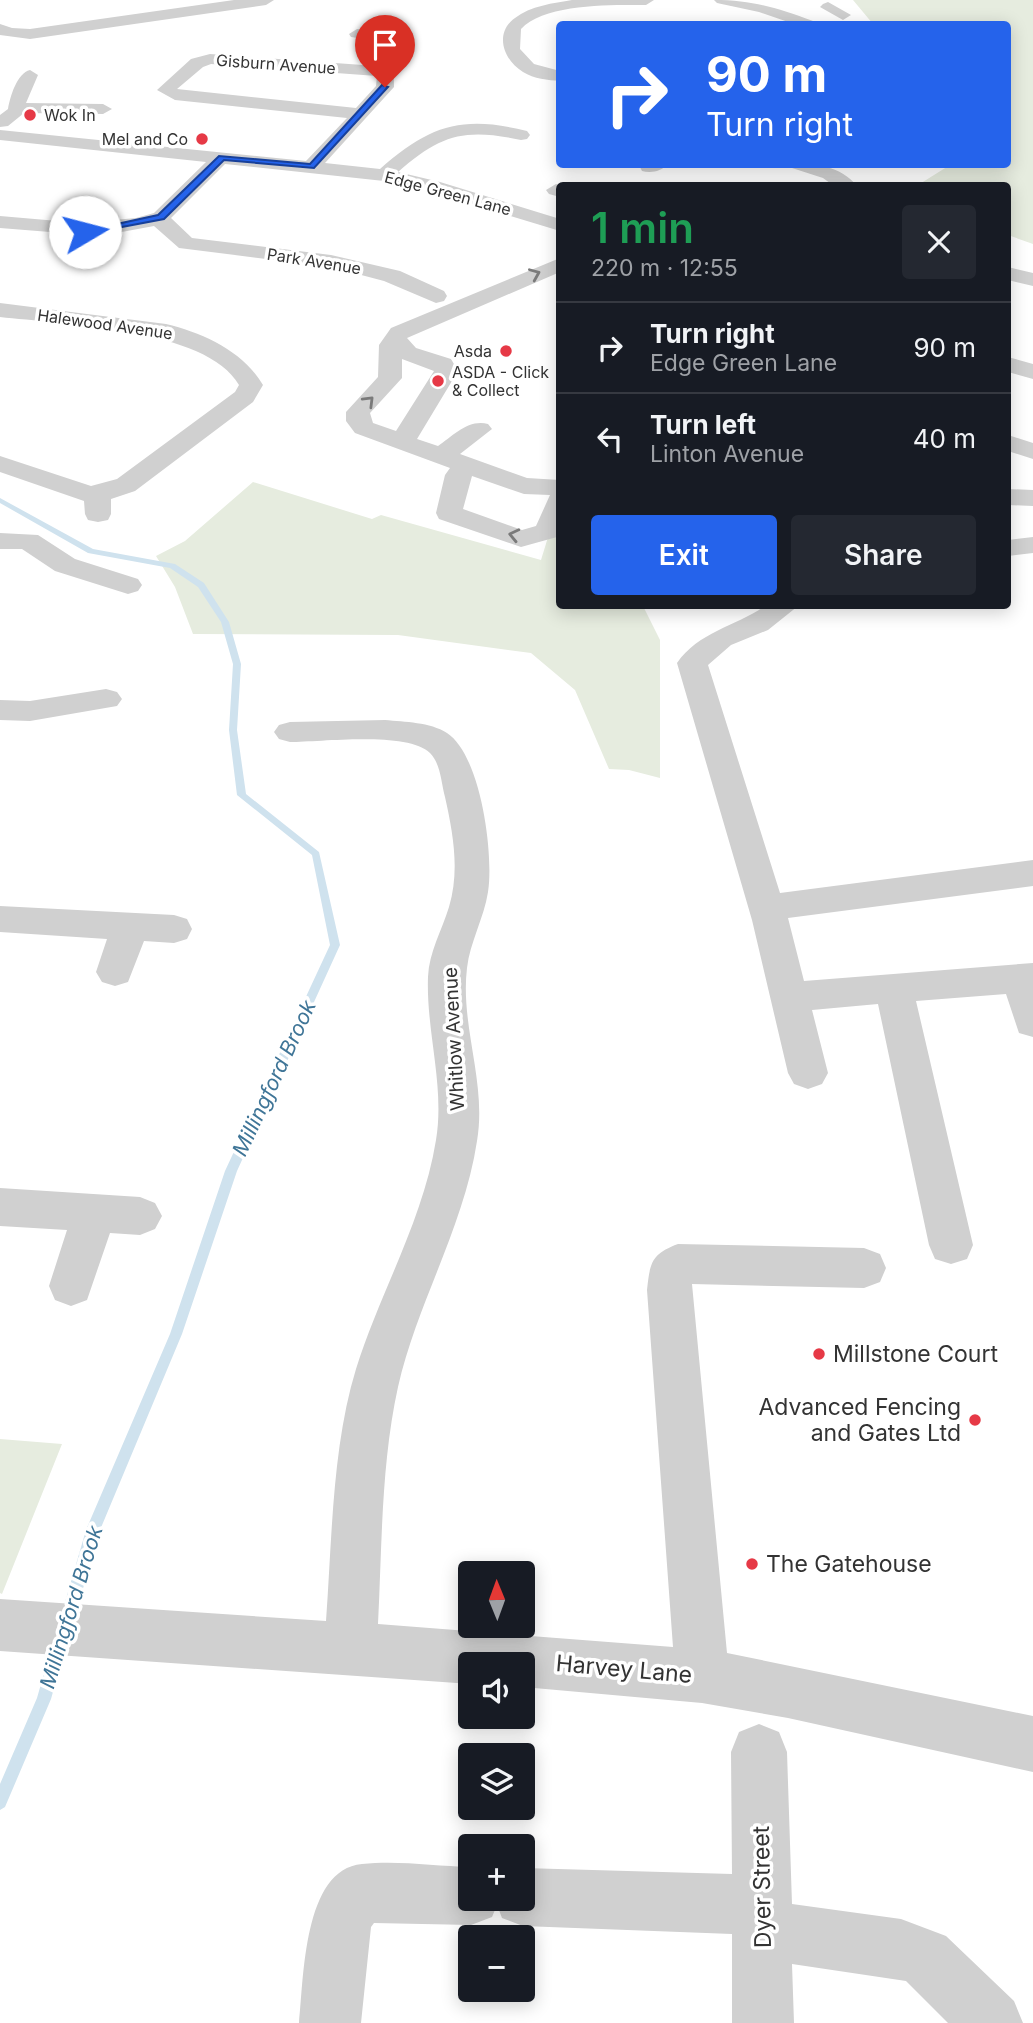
<!DOCTYPE html>
<html lang="en">
<head>
<meta charset="utf-8">
<style>
  :root { --surface:#171b24; --page:#242831; --text:#f1f3f6; --muted:#9ea1a6; --line:#363941; --accent:#2563eb }
  body { margin:0; font-family:Inter,sans-serif; background:var(--page); color:var(--text); height:100vh; display:flex; flex-direction:column; font-size:26px; white-space:nowrap }
  * { box-sizing:border-box; margin:0 }
  p { font-size:23px; color:var(--muted) }
  .icon { flex:none; width:38px; height:38px; fill:none; stroke:currentColor; stroke-width:2; stroke-linecap:round; stroke-linejoin:round }
  .map { position:relative; flex:1; overflow:hidden }
  .drawer { position:absolute; left:556px; top:182px; width:455px; height:427px; display:flex; flex-direction:column; background:var(--surface); border-radius:7px; box-shadow:0 4px 18px #0003 }
  .drawer>* { flex:none }
  .banner { position:absolute; left:556px; top:21px; width:455px; height:147px; border-radius:7px; box-shadow:0 4px 18px #0003; background:#2563eb; color:#fff; overflow:hidden }
  .needle { width:46px; rotate:359deg }
  .tools { position:absolute; left:458px; top:1561px; display:grid; gap:14px }
  .tools a { display:grid; place-items:center; width:77px; height:77px; border-radius:7px; background:var(--surface); box-shadow:0 4px 18px #0003; font-size:35px }
  .pin { position:absolute; display:grid; place-items:center; width:60px; height:60px; color:#fff; margin:-72px -30px; border-radius:50% 50% 50% 0; rotate:-45deg; box-shadow:0 0 7px #0007 }
  .pin .icon { rotate:45deg }
  .me { position:absolute; width:77px; margin:-38px; rotate:82deg; stroke-linejoin:round; filter:drop-shadow(0 0 5px #0008) }
  .turn { display:flex; align-items:center; gap:24px; height:147px; padding:0 35px; font-size:32px }
  .turn .icon { width:91px; height:91px; stroke-width:2.5 }
  .turn b { display:block; font-size:49px; line-height:60px }
  .round { display:grid; place-items:center; flex:none; width:74px; height:74px; border-radius:7px; background:var(--page) }
  .overview { display:flex; align-items:center; justify-content:space-between; height:119px; padding:0 35px }
  h1 { font-size:42px; font-weight:600; line-height:52px; color:#1e9e55 }
  .button { display:flex; gap:14px; margin-top:auto; padding:14px 35px }
  .button a { flex:1; height:80px; border-radius:7px; background:var(--accent); color:#fff; font-size:28px; font-weight:600; line-height:80px; text-align:center }
  .button a+a { background:var(--page); color:var(--text) }
  ul { padding:0; list-style:none }
  li { display:flex; align-items:center; gap:21px; height:91px; padding:0 35px; border-top:2px solid var(--line) }
  li div { flex:1 }
  li b { display:block; font-size:26px }
  li em { font-style:normal }
  .map>svg:first-child { display:block }
</style>
</head>
<body>
<div class="map">
<svg width="1033" height="2023" viewBox="0 0 1033 2023">
  <rect width="100%" height="100%" fill="#fff"/>
  <!-- green -->
  <path fill="#e6ecdf" d="M853,0H1033V244L1008,235V186L918,185L950,165L1008,164V24H873Z
    M253,482L372,519L381,515L541,560L557,508H560V606H643L660,640V778L629,770L609,769L575,690L531,653L398,635L193,634L175,587L156,556L185,541Z
    M0,1439L62,1444L2,1594L0,1593Z"/>
  <g fill="none" stroke-linecap="round" stroke-linejoin="round">
    <!-- stream -->
    <path fill="#cfe2ee" fill-rule="evenodd" d="M0,498L93,549L175,564L204,583L229,622L241,664L237,730L246,794L319,852L340,945L237,1171L182,1334L100,1530L75,1616L73,1621L68,1623L63,1621L61,1616L86,1530L170,1334L225,1171L330,945L312,855L237,795L229,730L233,664L221,622L198,587L170,568L88,553L0,503Z
      M60,1635L65,1637L67,1642L51,1699L5,1807L0,1810V1784L37,1698L53,1642L55,1637Z"/>
    <!-- minor -->
    <path fill="#d0d0d0" fill-rule="evenodd" d="M234,0H274L266,5L30,39L0,35V24L12,28L30,29Z
      M572,0H654L646,5C613,5 545,3 521,29L520,49L534,64L560,71V81C548,80 534,79 523,72C503,60 494,33 515,18C530,6 554,3 572,0Z
      M714,0C753,0 777,8 813,21L815,24H794L759,12L717,3Z
      M828,2L851,15L843,20L820,7L823,4Z
      M357,29L385,32L393,37L394,87L325,163L380,169C430,125 462,115 527,131L530,135L527,139L521,140C465,128 441,134 398,172L440,182L560,219V231L428,191L384,181L225,164L171,218L192,238L331,255L400,271L444,291L447,296L444,301L436,303L384,281L331,267L179,248L154,226L100,236L0,228V216L81,223L136,218L154,213L206,162L0,140V130L306,161L347,118L175,100L157,90L191,59L210,54L377,66V41L351,37L349,34ZM211,64L377,76L376,86L356,108L177,89L203,67Z
      M30,70L38,75L26,103L103,104L112,109L103,114L24,113L8,126L0,127V115L8,109C10,97 17,73 30,70Z
      M641,164H667C662,172 650,173 642,171L640,167Z
      M790,164C815,164 840,165 857,186H834L823,178L792,168Z
      M556,184L561,186L560,197L549,194L546,190Z
      M560,258V272L407,338L416,348L451,359L458,371L417,439L438,446C453,436 468,419 488,424L492,429L460,454L527,478L560,480V532L557,537L521,547L439,519L436,513L445,475L450,468L355,433L346,421V412L378,377L379,345L391,328ZM402,359L434,371L396,431L373,423L370,413L402,378ZM472,476L524,494L550,495L536,526L522,530L463,509Z
      M1008,267L1033,273V286L1008,280Z
      M0,303L166,324C203,333 243,351 263,385L253,402L135,491L111,499V514L108,520L98,522L88,520L85,514L84,501L0,472V456L91,486L117,479L235,392L239,385C207,328 60,324 0,317Z
      M1008,357L1033,364V379L1008,372Z
      M1008,435L1033,443V459L1008,451Z
      M1008,489L1033,490V506L1008,505Z
      M0,533L38,535L75,559L138,579L142,585L138,591L128,594L55,571L22,549H0Z
      M1033,537V553L1008,556V540Z
      M765,606H798L768,630L731,645L708,665L780,893L1033,860V886L788,918L804,981L1033,963V1037L1019,1033L1006,994L916,1001L973,1245L967,1259L951,1264L935,1259L929,1245L878,1004L812,1010L828,1073L822,1084L808,1089L794,1084L788,1073L752,920L677,663C698,632 736,626 765,606Z
      M106,689L117,692L122,699L117,706L30,721L0,720V700L30,701Z
      M385,720C405,722 430,722 447,733C481,755 494,855 488,892C484,918 470,942 467,968C460,1026 487,1083 477,1141C464,1227 417,1303 398,1387C381,1464 382,1546 378,1624L673,1647L647,1290C650,1263 651,1254 678,1244L864,1248L880,1254L886,1268L880,1282L864,1288L692,1284L727,1653L1033,1716V1772L788,1718L702,1703L523,1687V1664H471V1684L0,1651V1599L326,1621C332,1540 332,1447 356,1369C380,1292 423,1221 436,1140C445,1086 426,1032 428,977C429,952 442,930 449,907C460,870 453,833 445,797C441,783 441,764 430,753C408,731 321,742 290,742L279,739L274,732L279,725L290,722Z
      M0,906L174,915L187,919L192,929L187,939L174,943L144,941L128,982L115,986L102,982L96,972L107,939L0,932Z
      M0,1188L140,1197L155,1203L162,1216L155,1229L140,1235L110,1233L87,1300L71,1306L55,1300L49,1286L67,1230L0,1226Z
      M759,1724L779,1732L787,1752L792,1904L901,1919L946,1936L1014,2001L1023,2023H948L906,1981L792,1964L794,2023H732V1934L523,1926L502,1918L497,1905L492,1917L471,1925L374,1923L371,1927L361,2023H299C304,1979 303,1869 362,1864C397,1860 435,1866 471,1867V1899H523V1868L732,1874L731,1752L739,1732Z"/>
  </g>
  <!-- one-way arrows -->
  <defs><path id="oneway-chevron" d="M-2-3.5L2.5 0L-2 3.5" fill="none" stroke-width="1.6" stroke-linecap="round" stroke-linejoin="round" transform="scale(1.75)"/></defs>
  <g stroke="#7a7a7a">
    <use href="#oneway-chevron" transform="translate(535 274) rotate(-23)"/>
    <use href="#oneway-chevron" transform="translate(369 401) rotate(-45)"/>
    <use href="#oneway-chevron" transform="translate(514 535) rotate(-167)"/>
  </g>
  <!-- route -->
  <path fill="#2563eb" stroke="#184099" stroke-width="2" d="M382,85L388,87L314,168L224,160L164,219L85,234L80,232L158,215L219,156L310,164Z"/>
  <!-- markers -->
  <g fill="#e63946" stroke="#fff" stroke-width="2.5">
    <circle cx="30" cy="115" r="7"/>
    <circle cx="202" cy="139" r="7"/>
    <circle cx="506" cy="351" r="7"/>
    <circle cx="438" cy="381" r="7"/>
    <circle cx="819" cy="1354" r="7"/>
    <circle cx="975" cy="1420" r="7"/>
    <circle cx="752" cy="1564" r="7"/>
  </g>
  <g text-anchor="middle" dominant-baseline="central" stroke-width="7" stroke-linejoin="round" paint-order="stroke">
    <!-- far-street labels -->
    <g font-size="16" fill="#333" stroke="#fff">
      <text transform="translate(276 64) rotate(4)">Gisburn Avenue</text>
      <text transform="translate(448 193) rotate(15)">Edge Green Lane</text>
      <text transform="translate(314 261) rotate(9)">Park Avenue</text>
      <text transform="translate(105 324) rotate(8)">Halewood Avenue</text>
    </g>
    <!-- far-poi labels -->
    <g font-size="16" fill="#333" stroke="#fff" text-anchor="start">
      <text x="44" y="115">Wok In</text>
      <text x="188" y="139" text-anchor="end">Mel and Co</text>
      <text x="492" y="351" text-anchor="end">Asda</text>
      <text x="452" y="372">ASDA - Click<tspan x="452" dy="18">&amp; Collect</tspan></text>
    </g>
    <!-- street labels -->
    <g font-size="19" fill="#333" stroke="#fff">
      <text transform="translate(454 1039) rotate(-93)">Whitlow Avenue</text>
    </g>
    <!-- water labels -->
    <g font-size="21" font-style="italic" fill="#3f7597" stroke="#fff">
      <text transform="translate(274 1078) rotate(-65)">Millingford Brook</text>
      <text transform="translate(71 1607) rotate(-73)">Millingford Brook</text>
    </g>
    <!-- near-poi labels -->
    <g font-size="23" fill="#333" stroke="#fff" text-anchor="start">
      <text x="833" y="1354">Millstone Court</text>
      <text x="961" y="1407" text-anchor="end">Advanced Fencing<tspan x="961" dy="26">and Gates Ltd</tspan></text>
      <text x="766" y="1564">The Gatehouse</text>
    </g>
    <!-- near-street labels -->
    <g font-size="23" fill="#333" stroke="#fff">
      <text transform="translate(624 1669) rotate(5)">Harvey Lane</text>
      <text transform="translate(762 1887) rotate(-91)">Dyer Street</text>
    </g>
  </g>
</svg>
<div class="tools">
<a><svg class="needle" viewBox="-14 -14 28 28"><path d="M0-13l5 13h-10z" fill="#e53935"/><path d="M0 13l5-13h-10z" fill="#9ea1a6"/></svg></a>
<a><svg class="icon" aria-label="sound" viewBox="0 0 24 24"><path d="M4 9h4l5-4v14l-5-4H4zM17 9q2 3 0 6"/></svg></a>
<a><svg class="icon" aria-label="layers" viewBox="0 0 24 24"><path d="M12 4l9 5-9 5-9-5zM3 14l9 5 9-5"/></svg></a>
<a>+</a>
<a>−</a>
</div>
<div class="pin" style="left:385px;top:87px;background:#d93025"><svg class="icon" aria-label="arrive" viewBox="0 0 24 24"><path d="M6 21V4h12l-3 4 3 4H6"/></svg></div>
<svg class="me" style="left:85px;top:232px" viewBox="-20 -20 40 40"><circle r="19" fill="#fff"/><path d="M0-13L10 11 0 6-10 11z" fill="#2563eb"/></svg>
<div class="banner">
<div class="turn"><svg class="icon" aria-label="right" viewBox="0 0 24 24"><path d="M7 20v-9h11M14 6l5 5-5 5"/></svg><div><b>90 m</b>Turn right</div></div>
</div>
<section class="drawer">
<div class="overview"><div><h1>1 min</h1><p>220 m · 12:55</p></div><a class="round"><svg class="icon" aria-label="close" viewBox="0 0 24 24"><path d="M6 6l12 12M18 6L6 18"/></svg></a></div>
<ul>
<li><svg class="icon" aria-label="right" viewBox="0 0 24 24"><path d="M7 20v-9h11M14 6l5 5-5 5"/></svg><div><b>Turn right</b><p>Edge Green Lane</p></div><em>90 m</em></li>
<li><svg class="icon" aria-label="left" viewBox="0 0 24 24"><path d="M17 20v-9H6M10 6l-5 5 5 5"/></svg><div><b>Turn left</b><p>Linton Avenue</p></div><em>40 m</em></li>
</ul>
<div class="button"><a>Exit</a><a>Share</a></div>
</section>
</div>
</body>
</html>
